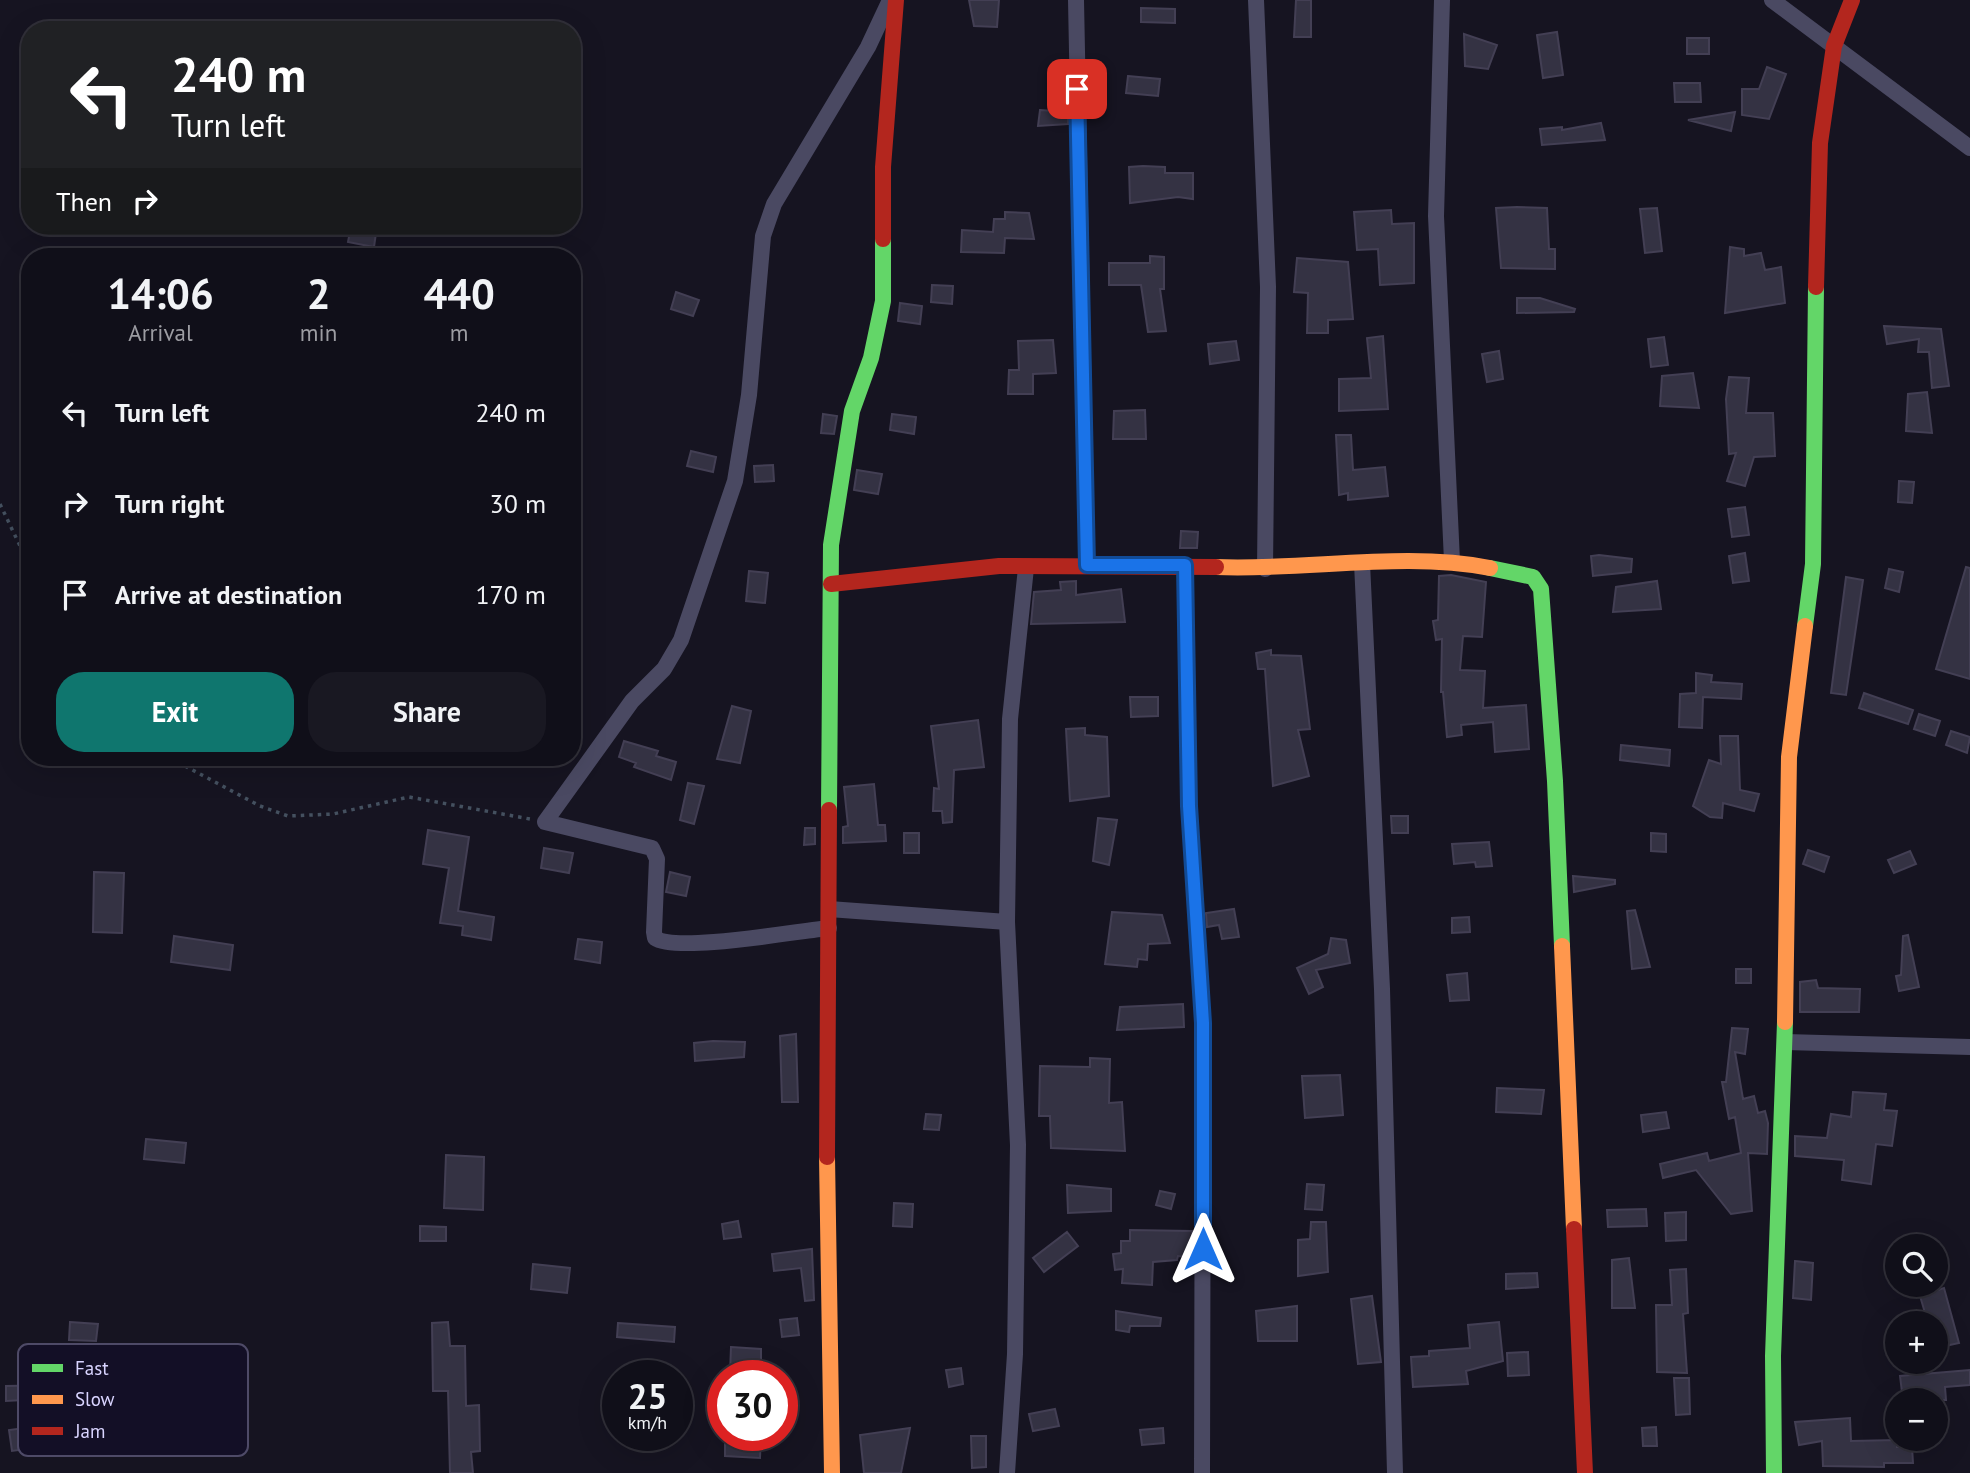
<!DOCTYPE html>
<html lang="en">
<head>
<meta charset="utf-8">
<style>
  :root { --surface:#100f19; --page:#191822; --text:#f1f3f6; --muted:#9c9ca2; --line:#302f38; --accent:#0f766e }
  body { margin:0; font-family:"PT Sans",sans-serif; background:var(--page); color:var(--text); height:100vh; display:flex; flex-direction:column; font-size:26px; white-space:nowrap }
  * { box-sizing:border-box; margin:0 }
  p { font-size:23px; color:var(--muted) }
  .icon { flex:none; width:38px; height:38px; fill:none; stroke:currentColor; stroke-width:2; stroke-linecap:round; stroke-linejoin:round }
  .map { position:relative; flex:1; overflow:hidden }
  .side { position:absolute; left:21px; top:248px; width:560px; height:518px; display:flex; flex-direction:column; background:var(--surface); border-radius:28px; box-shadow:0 7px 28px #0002,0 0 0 2px var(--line) }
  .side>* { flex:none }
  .banner { position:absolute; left:21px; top:21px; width:560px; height:214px; border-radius:28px; box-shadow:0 7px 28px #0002,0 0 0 2px var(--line); background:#202124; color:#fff; overflow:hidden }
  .fabs { position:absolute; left:1885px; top:1234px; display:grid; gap:14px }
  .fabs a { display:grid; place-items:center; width:63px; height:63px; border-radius:50%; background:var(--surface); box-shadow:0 7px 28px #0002,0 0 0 2px var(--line); font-size:35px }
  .speed { position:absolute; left:602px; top:1360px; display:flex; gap:14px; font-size:35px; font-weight:700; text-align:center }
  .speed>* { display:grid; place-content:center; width:91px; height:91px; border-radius:50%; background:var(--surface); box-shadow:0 7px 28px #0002,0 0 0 2px var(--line); line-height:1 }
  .speed small { font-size:18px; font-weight:400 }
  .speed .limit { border:10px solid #d22; background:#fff; color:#111 }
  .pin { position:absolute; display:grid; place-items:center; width:60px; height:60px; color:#fff; margin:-30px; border-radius:14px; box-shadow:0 4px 10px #0006 }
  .me { position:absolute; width:77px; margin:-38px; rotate:0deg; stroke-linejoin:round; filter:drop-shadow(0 0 5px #0008) }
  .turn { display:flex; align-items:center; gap:24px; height:147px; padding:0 35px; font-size:32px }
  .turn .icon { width:91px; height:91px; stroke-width:2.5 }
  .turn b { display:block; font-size:49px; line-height:60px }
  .then { display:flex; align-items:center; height:66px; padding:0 35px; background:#0003; gap:14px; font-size:26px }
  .eta { display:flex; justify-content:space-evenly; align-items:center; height:119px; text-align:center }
  .eta b { font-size:42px; font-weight:700; line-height:49px }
  .button { display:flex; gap:14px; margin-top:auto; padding:14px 35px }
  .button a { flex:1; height:80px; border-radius:28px; background:var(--accent); color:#fff; font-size:28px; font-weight:700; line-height:80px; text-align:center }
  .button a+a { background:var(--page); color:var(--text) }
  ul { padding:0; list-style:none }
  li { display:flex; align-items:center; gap:21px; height:91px; padding:0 35px }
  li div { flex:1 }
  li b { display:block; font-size:26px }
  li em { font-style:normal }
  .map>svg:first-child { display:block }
</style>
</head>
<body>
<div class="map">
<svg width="1970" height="1473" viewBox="0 0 1970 1473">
  <rect width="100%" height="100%" fill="#161421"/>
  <!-- building -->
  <path fill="#343243" stroke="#433f54" stroke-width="2" d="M969,0H999L997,27L974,26Z
    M1296,0H1311V37H1294Z
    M1141,8L1175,9V23L1141,22Z
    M1557,32L1563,75L1543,78L1537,35Z
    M1464,34L1497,45L1488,69L1465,66Z
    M1687,38H1709V54H1687Z
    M1767,67L1786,74L1769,119L1742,115V89H1759Z
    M1128,76L1160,79L1158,96L1126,93Z
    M1674,83H1700L1701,102H1675Z
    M1040,110L1068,112V124L1038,126Z
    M1735,112L1731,131L1688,120Z
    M1601,123L1605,140L1542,145L1540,129L1562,127V130Z
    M1143,166L1165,167V173H1193V199L1178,197L1130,203L1129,167Z
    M1517,207L1547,208L1549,249H1555V269L1501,268L1496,208Z
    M1657,208L1662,251L1645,253L1640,209Z
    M1391,210L1392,224L1414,223V283L1380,285L1378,249L1357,250L1354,212Z
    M1005,212L1029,213L1034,239L1005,238L1004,253L961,252L962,230L993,232L994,219H1005Z
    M351,226H377L374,247L348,242Z
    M1730,247L1744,249V256L1761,253L1765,270L1781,267L1785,303L1725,313Z
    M1150,256L1164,257V289H1160L1166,331L1148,332L1141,285H1109V263H1150Z
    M1297,258L1348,262L1353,319L1328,320V333H1307L1308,293L1294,292Z
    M932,285L953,286L952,304L931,302Z
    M676,292L699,300L693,316L671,309Z
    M1517,298H1540L1575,309L1574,312L1517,313Z
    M900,303L922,306L920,324L898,321Z
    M1884,326L1941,329L1949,386L1932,388L1929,352H1918L1919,339L1887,344Z
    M1383,336L1388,409L1339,411V379L1371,378L1367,338Z
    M1664,337L1668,365L1651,367L1648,339Z
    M1053,340L1056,373L1033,374V394H1008L1009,370H1019L1018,341Z
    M1236,341L1239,360L1210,364L1208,344Z
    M1499,351L1503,379L1487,382L1482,354Z
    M1693,373L1699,408L1660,406L1662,376Z
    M1729,377L1749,378L1746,413H1773L1775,456L1754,457L1745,486L1727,481L1736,453L1729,454L1726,399Z
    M1927,392L1932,433L1906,431L1908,394Z
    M1145,410L1146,439H1113L1114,411Z
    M823,414L837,416L834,434L821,433Z
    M892,414L916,417L914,434L890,430Z
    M1336,435H1351L1353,470L1385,467L1388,496L1348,500V493L1339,495Z
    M691,451L716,457L713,472L687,466Z
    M773,465L774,481L755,482L754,466Z
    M857,470L882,474L878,494L854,490Z
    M1899,481L1914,482L1912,503L1898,502Z
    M1745,507L1749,535L1732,537L1728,509Z
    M1181,531L1198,532L1197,548H1180Z
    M1745,553L1749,581L1733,583L1729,556Z
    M1599,555L1632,559L1631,572L1593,576L1591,556Z
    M1966,567L1970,568V679L1936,669Z
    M1889,569L1903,572L1899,592L1885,588Z
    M749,571L768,573L765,603L746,601Z
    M1451,575L1486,582L1482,637L1463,636L1460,670L1485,671L1483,708L1526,705L1529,749L1495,752L1493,722L1461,725L1462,735L1447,737L1443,692H1441L1442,639L1436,640L1433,621L1438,620L1439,576Z
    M1846,577L1863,580L1846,695L1831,693Z
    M1076,581V595L1121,589L1125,622L1031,624L1034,592L1061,590L1060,582Z
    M1657,581L1661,609L1613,612L1616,587Z
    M1271,650V655L1301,656L1310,729L1298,730L1309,776L1273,786L1265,669H1258L1256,653Z
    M1696,673L1712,675L1711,682L1742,684L1741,699L1703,697L1702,728L1679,727L1680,694L1696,693Z
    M1864,693L1913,710L1908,724L1859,708Z
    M1130,697H1158V716L1131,717Z
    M732,706L751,711L740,763L717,759Z
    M1919,714L1940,721L1935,736L1914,729Z
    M978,720L984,767L954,770L952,822L943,823L942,811H933L934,788L939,789L931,726Z
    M1085,728V735L1107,737L1109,796L1070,801L1066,729Z
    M1951,731L1970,737L1967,753L1946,745Z
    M1720,736H1738L1740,790L1759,794L1754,811L1723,803L1722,818L1710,817L1693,806L1709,760L1721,764Z
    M624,741L658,751L656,756L676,762L671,780L634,767L636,763L619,757Z
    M1621,745L1670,750L1669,766L1620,760Z
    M688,783L704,786L694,824L680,820Z
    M874,784L878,825H885L886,841L843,843V827L848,826L844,787Z
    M1391,816H1408V833H1392Z
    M1098,818L1117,820L1109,865L1093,861Z
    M805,828H815V844L804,845Z
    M428,830L469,837L458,911L494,917L491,940L462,935L463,926L440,923L449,868L423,864Z
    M904,833H919V853H904Z
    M1651,833L1666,834V852L1651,851Z
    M1489,842L1492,866L1476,867L1475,862L1454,864L1452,844Z
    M544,848L573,853L569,873L541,868Z
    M1808,850L1829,857L1824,872L1803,864Z
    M1910,851L1916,864L1894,873L1888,860Z
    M94,872L124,873L122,933L93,932Z
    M670,872L690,877L686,896L666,892Z
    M1573,876L1615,880V884L1574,892Z
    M1234,909L1239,937L1222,939L1219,925L1207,927L1206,913Z
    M1635,910L1650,967L1632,969L1627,911Z
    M1112,912L1162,915L1170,943L1148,944L1147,960L1138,959L1137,967L1105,964Z
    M1469,917L1470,932L1452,933V918Z
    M1908,935L1919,987L1899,991L1896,976L1901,975L1903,936Z
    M174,936L233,945L230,970L171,962Z
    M1331,938L1346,940L1350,963L1316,970L1323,987L1309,994L1297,968L1328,954Z
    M578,939L602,942L600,963L575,959Z
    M1736,969H1751V983H1736Z
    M1467,973L1469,1000L1450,1001L1447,975Z
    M1816,980L1818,988L1860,989L1859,1012H1800V982Z
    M1183,1004L1184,1027L1117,1030L1120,1007Z
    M1732,1028L1748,1029L1745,1054L1735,1052L1743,1099L1754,1096L1758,1113L1765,1111L1768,1123L1767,1154L1748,1153L1752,1211L1731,1214L1696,1170L1663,1178L1660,1164L1707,1153L1709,1161L1741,1153L1735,1117L1729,1119L1722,1082H1726Z
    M796,1034L798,1102H782L780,1036Z
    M713,1041L745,1042L744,1057L695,1061L694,1043Z
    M1090,1058L1110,1059L1109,1103L1122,1102L1125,1151L1051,1148L1050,1116H1039L1040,1066L1090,1067Z
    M1340,1075L1343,1115L1305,1118L1302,1076Z
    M1497,1088L1544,1090L1541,1114L1496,1112Z
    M1853,1092L1886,1094L1884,1110L1897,1111L1892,1146L1876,1144L1871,1184L1842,1180L1844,1160L1795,1156V1136L1827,1138L1831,1114L1851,1117Z
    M1666,1112L1669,1128L1643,1132L1641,1115Z
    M926,1114L941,1115L939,1130L924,1129Z
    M146,1139L186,1143L184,1163L144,1159Z
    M446,1155L484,1157L483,1210L444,1208Z
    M1307,1184L1324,1185L1322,1210L1305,1209Z
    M1067,1185L1111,1189V1211L1068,1213Z
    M1160,1191L1175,1194L1171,1209L1156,1205Z
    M894,1203L913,1204L912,1227L893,1226Z
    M1646,1209L1647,1226L1608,1227L1607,1210Z
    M1686,1212V1240L1666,1241L1665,1213Z
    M738,1221L741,1237L724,1239L722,1224Z
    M1311,1222H1326L1328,1272L1298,1276V1240L1310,1239Z
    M420,1226L446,1227V1241H420Z
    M1130,1230L1192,1231V1257L1178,1256L1177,1260L1153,1262L1152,1285L1122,1283L1123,1269L1115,1270L1113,1254L1121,1253V1241H1130Z
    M1067,1232L1078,1246L1044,1272L1033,1258Z
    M812,1249L814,1300L805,1301L801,1268L774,1271L772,1254Z
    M1629,1258L1635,1308H1612V1260Z
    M1795,1261L1813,1263L1811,1300L1793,1298Z
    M533,1264L570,1268L567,1293L531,1289Z
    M1686,1269L1688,1313L1683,1314L1687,1373L1657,1372L1656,1305H1672L1670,1270Z
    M1537,1273L1538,1287L1506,1289V1274Z
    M1944,1288L1959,1343L1936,1348V1323H1928L1920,1296Z
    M1372,1296L1381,1362L1358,1364L1351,1299Z
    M1297,1306V1341H1258L1256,1311Z
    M1116,1311L1161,1318L1160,1326H1130L1129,1332L1116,1330Z
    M797,1318L799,1335L782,1337L780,1320Z
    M70,1322L98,1324L96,1341L69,1340Z
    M448,1322L450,1346H465L466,1406L479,1405L480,1451L471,1452L473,1473H450L448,1391H433L432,1323Z
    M1499,1322L1503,1361L1466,1371L1468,1384L1413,1387L1411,1357L1429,1356V1351L1470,1348L1468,1325Z
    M618,1323L675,1327L674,1342L617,1337Z
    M731,1347L761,1349V1375L730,1373Z
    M1528,1352L1529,1375L1508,1376L1507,1353Z
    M961,1368L963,1384L949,1387L946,1370Z
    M1970,1370V1385L1945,1387L1946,1400H1903L1900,1376Z
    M1674,1378H1689L1690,1414L1676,1415Z
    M60,1385L61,1398L6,1401V1386Z
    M1055,1409L1059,1426L1033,1431L1029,1414Z
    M1850,1418L1851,1441L1897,1440V1447H1912L1913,1463H1884V1467L1823,1466L1822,1441L1799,1445L1795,1422Z
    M1656,1427L1657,1446H1643L1642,1428Z
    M24,1428L27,1449L12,1451L9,1430Z
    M910,1428L901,1473H864L860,1435Z
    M1163,1428L1164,1443L1142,1445L1140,1430Z
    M725,1435H761L760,1458L725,1456Z
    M971,1436H986V1467L972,1468Z"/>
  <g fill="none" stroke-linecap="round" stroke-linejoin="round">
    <!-- path -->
    <path stroke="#44505f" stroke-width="3.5" stroke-dasharray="3.5 5" stroke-linecap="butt" d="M0,504L30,567
      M170,758L260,806L288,816L333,814L409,797L530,819"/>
    <!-- street -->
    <path stroke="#4a4962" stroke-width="16" d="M1076,0L1087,565
      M1256,0L1268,287L1265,569
      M1442,0L1436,216L1452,561
      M1772,0L1970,148
      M1362,563L1382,989L1395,1473
      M1185,565L1189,806L1203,1023L1202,1473
      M829,909L1007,922
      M829,928C797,931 676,953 655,938L654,932L657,859L652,848L545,822L632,701L664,669L681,640L735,481L749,395L763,236L774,204L868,47L890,0
      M1785,1042L1970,1047
      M1007,1473L1015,1354L1018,1145L1007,922L1010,719L1026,568"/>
    <!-- fast -->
    <path stroke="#63d668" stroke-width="16" d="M1490,568L1533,577L1541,589L1555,781L1562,946
      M1805,626L1813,564L1816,287
      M829,810L831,545L852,411L871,358L883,301V239
      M1774,1473L1773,1356L1785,1022"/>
    <!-- slow -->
    <path stroke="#ff974d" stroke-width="16" d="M1216,567C1305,571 1404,551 1490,568
      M1562,946L1574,1229
      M1785,1022L1789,757L1805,626
      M827,1157L832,1473"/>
    <!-- jam -->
    <path stroke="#b3261e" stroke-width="16" d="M883,239V167L896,0
      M1816,287L1820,143L1834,46L1852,0
      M831,584L999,566L1216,567
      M827,1157L829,810
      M1574,1229L1585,1473"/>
  </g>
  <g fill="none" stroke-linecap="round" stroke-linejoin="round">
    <!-- route casing -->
    <g stroke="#114b97" stroke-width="18">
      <path id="route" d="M1077,89L1087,565H1185L1189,806L1203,1023V1249"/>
    </g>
    <!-- route -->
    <use href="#route" stroke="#1a73e8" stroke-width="12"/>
  </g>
  <!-- legend -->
  <rect x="18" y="1344" width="230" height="112" rx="10" fill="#130f26" stroke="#4e4a67" stroke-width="2"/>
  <rect x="32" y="1364" width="31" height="8" fill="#63d668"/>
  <rect x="32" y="1395" width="31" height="9" fill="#ff974d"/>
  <rect x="32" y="1427" width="31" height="8" fill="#b3261e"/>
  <g font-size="19" fill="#d9d4ff">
    <text x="75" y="1375">Fast</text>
    <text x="75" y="1406">Slow</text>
    <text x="75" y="1438">Jam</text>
  </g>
</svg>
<div class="fabs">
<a><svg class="icon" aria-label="search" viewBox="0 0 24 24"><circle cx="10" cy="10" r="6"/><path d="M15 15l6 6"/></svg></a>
<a>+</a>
<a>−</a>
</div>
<div class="speed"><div>25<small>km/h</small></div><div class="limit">30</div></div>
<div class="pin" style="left:1077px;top:89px;background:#d93025"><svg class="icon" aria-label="arrive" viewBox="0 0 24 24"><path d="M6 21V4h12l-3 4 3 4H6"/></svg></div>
<svg class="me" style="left:1203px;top:1249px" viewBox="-20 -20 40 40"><path d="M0-17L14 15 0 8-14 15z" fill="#1a73e8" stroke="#fff" stroke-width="4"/></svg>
<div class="banner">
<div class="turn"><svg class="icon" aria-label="left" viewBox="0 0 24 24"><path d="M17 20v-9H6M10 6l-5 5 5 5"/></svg><div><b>240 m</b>Turn left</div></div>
<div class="then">Then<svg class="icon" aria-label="right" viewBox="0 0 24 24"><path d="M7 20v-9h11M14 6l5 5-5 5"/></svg></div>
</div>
<section class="side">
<div class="eta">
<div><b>14:06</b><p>Arrival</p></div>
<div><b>2</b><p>min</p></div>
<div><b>440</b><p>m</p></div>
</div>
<ul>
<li><svg class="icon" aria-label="left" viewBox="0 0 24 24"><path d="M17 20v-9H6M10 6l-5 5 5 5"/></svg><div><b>Turn left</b></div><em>240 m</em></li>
<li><svg class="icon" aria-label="right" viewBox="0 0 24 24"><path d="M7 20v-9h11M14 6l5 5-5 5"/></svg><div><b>Turn right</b></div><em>30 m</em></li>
<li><svg class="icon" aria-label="arrive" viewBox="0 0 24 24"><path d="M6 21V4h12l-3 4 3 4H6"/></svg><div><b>Arrive at destination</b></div><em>170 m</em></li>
</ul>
<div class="button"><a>Exit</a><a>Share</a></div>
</section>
</div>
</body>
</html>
